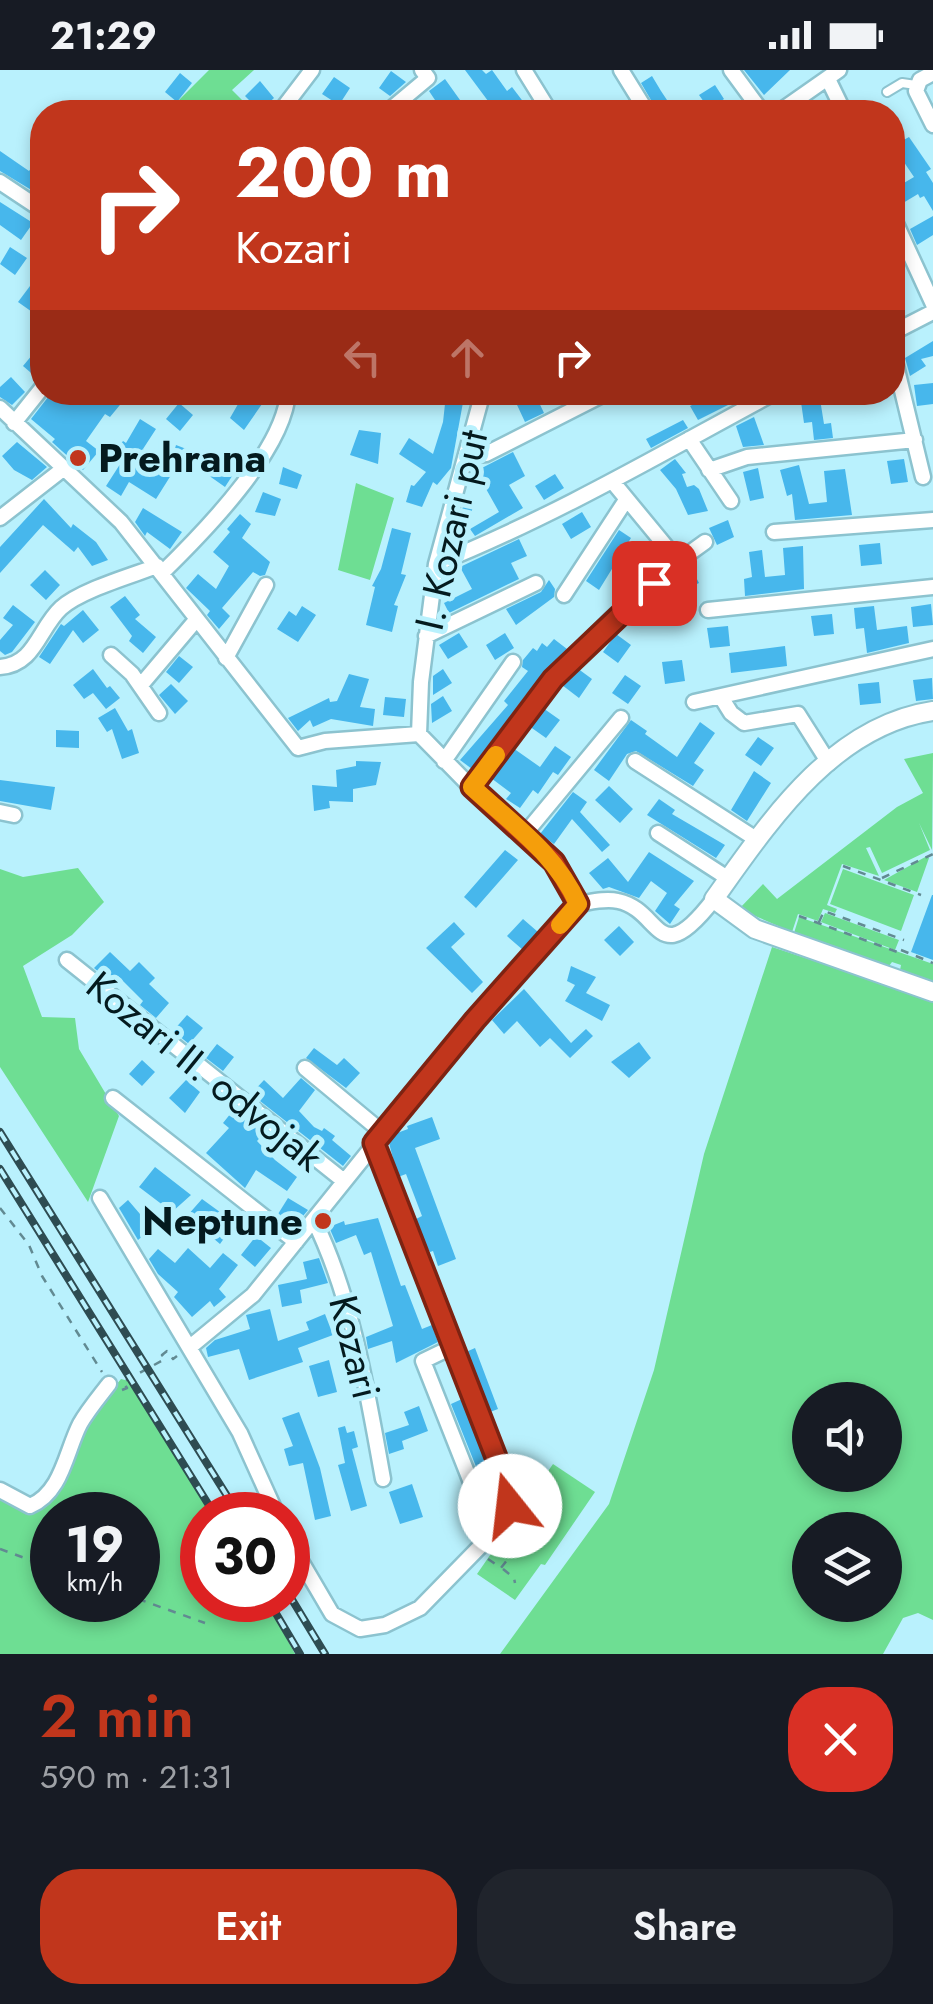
<!DOCTYPE html>
<html lang="en">
<head>
<meta charset="utf-8">
<style>
  :root { --surface:#171b24; --page:#20242c; --text:#f1f3f6; --muted:#9ea1a6; --accent:#c1361c }
  body { margin:0; font-family:Jost,sans-serif; background:var(--page); color:var(--text); height:100vh; display:flex; flex-direction:column; font-size:38px; white-space:nowrap }
  * { box-sizing:border-box; margin:0 }
  p { font-size:32px; color:var(--muted) }
  .icon { flex:none; width:55px; height:55px; fill:none; stroke:currentColor; stroke-width:2; stroke-linecap:round; stroke-linejoin:round }
  .map { position:relative; height:1584px; overflow:hidden }
  .side { display:flex; flex-direction:column; background:var(--surface); flex:1 }
  .side>* { flex:none }
  .hud { position:absolute; left:30px; top:30px; width:875px; height:305px; border-radius:40px; box-shadow:0 5px 15px #0003; background:#c1361c; color:#fff; overflow:hidden }
  .controls { position:absolute; left:792px; top:1312px; display:grid; gap:20px }
  .controls a { display:grid; place-items:center; width:110px; height:110px; border-radius:50%; background:var(--surface); box-shadow:0 5px 15px #0003; font-size:50px }
  .speed { position:absolute; left:30px; top:1422px; display:flex; gap:20px; font-size:50px; font-weight:700; text-align:center }
  .speed>* { display:grid; place-content:center; width:130px; height:130px; border-radius:50%; background:var(--surface); box-shadow:0 5px 15px #0003; line-height:1 }
  .speed small { font-size:25px; font-weight:400 }
  .speed .limit { border:15px solid #d22; background:#fff; color:#111 }
  .pin { position:absolute; display:grid; place-items:center; width:85px; height:85px; color:#fff; margin:-42px; border-radius:20px; box-shadow:0 5px 15px #0006 }
  .me { position:absolute; width:110px; margin:-55px; rotate:344deg; stroke-linejoin:round; filter:drop-shadow(0 0 8px #0008) }
  .turn { display:flex; align-items:center; gap:35px; height:210px; padding:0 40px; font-size:45px }
  .turn .icon { width:130px; height:130px; stroke-width:2.5 }
  .turn b { display:block; font-size:70px; line-height:85px }
  .lanes { display:flex; align-items:center; height:95px; padding:0 40px; background:#0003; justify-content:center; gap:50px; direction:ltr }
  .lanes .off { opacity:.35 }
  .round { display:grid; place-items:center; flex:none; width:105px; height:105px; border-radius:40px; background:var(--page) }
  .summary { display:flex; align-items:center; justify-content:space-between; height:170px; padding:0 40px }
  h1 { font-size:60px; font-weight:600; line-height:75px; color:var(--accent) }
  .primary-button { display:flex; gap:20px; margin-top:auto; padding:20px 40px }
  .primary-button a { flex:1; height:115px; border-radius:40px; background:var(--accent); color:#fff; font-size:40px; font-weight:600; line-height:115px; text-align:center }
  .primary-button a+a { background:var(--page); color:var(--text) }
  .status { display:flex; justify-content:space-between; align-items:center; height:70px; padding:0 50px; background:var(--surface); direction:ltr }
  .status svg { height:28px; fill:currentColor }
  .map>svg:first-child { display:block }
</style>
</head>
<body>
<div class="status"><b>21:29</b><svg viewBox="0 0 49 12"><path d="M0 12V9h3v3zM5 12V6h3v6zM10 12V3h3v9zM15 12V0h3v12zM26 1h20v11H26zM47 4h2v5h-2z"/></svg></div>
<div class="map">
<svg width="933" height="1584" viewBox="0 0 933 1584">
  <rect width="100%" height="100%" fill="#b9f1fd"/>
  <!-- green -->
  <path fill="#6ede93" fill-rule="evenodd" d="M209,0H254L232,20L254,42L168,41Z
    M356,413L394,428L370,510L338,500Z
    M933,683L932,780L919,753L930,780L882,803L870,777L866,778L879,806L842,794L827,835L837,839L835,843L823,839L818,851L798,844L792,862L739,839L763,814L777,829L897,737L923,723L904,689Z
    M927,786L929,788L917,822L884,810Z
    M78,798L104,832L72,865L23,896L42,947L75,948L79,979L119,1046L88,1132L0,997V799L23,807Z
    M843,799L914,825L901,861L830,834Z
    M825,843L899,870L895,880L821,852Z
    M799,847L933,894V912L900,900L901,895L892,892L889,896L794,863Z
    M772,877L933,930V1550L918,1543L903,1548L883,1584H500L609,1434L654,1300L704,1084ZM810,1330H885V1405H810ZM810,1460H885V1535H810Z
    M121,1309L129,1311L213,1445H202V1530H266L295,1584H0V1423L32,1440L85,1352ZM52,1445H138V1530H52Z
    M553,1394L595,1422L545,1495L541,1494L515,1530L477,1504Z"/>
  <!-- building -->
  <path fill="#47b7ec" d="M465,0H482L486,4L492,0L507,21L512,17L531,42H480L491,35Z
    M744,0H790L764,25Z
    M391,1L406,12L390,26L379,18Z
    M180,3L192,13L177,32L165,22Z
    M652,6L661,21L675,42H658L641,13Z
    M334,7L350,18L339,35L322,24Z
    M445,9L460,30L443,42L429,21Z
    M260,11L274,28L260,41L245,26Z
    M715,15L724,29L709,39L699,25Z
    M909,67L931,99L926,102L933,113V141L924,126L920,128L918,124L898,136L892,127V120L914,107L893,76Z
    M0,81L29,101L32,97L42,105V117L38,124L0,101Z
    M0,132L33,153L21,170L0,155Z
    M933,146V165L917,175L910,159Z
    M10,177L27,188L15,205L0,194Z
    M30,216L42,225V249L18,232Z
    M933,271V286L921,289L926,296L910,306L905,288Z
    M42,273V302L37,308L23,296Z
    M11,307L25,322L12,335L0,327V317Z
    M933,313V334L917,336L914,315Z
    M52,322H152L141,335L129,324L110,347L105,344L86,371L99,381L83,400L52,372L55,369L31,349Z
    M245,322L262,334L244,360L230,348Z
    M511,322H534L544,343L525,352Z
    M718,322H736L740,329L698,350L690,336Z
    M446,325L464,327L451,398L437,415L433,412L422,437L406,432L411,415L414,416L426,402L399,384L409,368L433,384L443,352Z
    M820,329L824,354L831,353L833,368L814,370L812,352L804,353L801,332Z
    M179,333L193,345L180,361L166,349Z
    M754,347L764,375L743,377L736,356Z
    M140,349L156,359L143,379L172,389L176,375L189,380L182,404L173,402L156,429L129,412L121,426L106,416L124,388L115,382L123,371L126,373Z
    M683,350L688,358L651,378L646,369Z
    M359,360L381,363L378,394L350,385Z
    M17,372L47,397L32,410L14,400L2,386Z
    M513,382L525,406L509,415L523,438L475,466L470,459L499,442L476,401Z
    M220,389L236,400L225,417L208,405Z
    M675,389L686,403L682,404L687,417L694,415L699,419L708,441L688,445L676,419L660,400Z
    M904,389L908,412L891,414L887,391Z
    M799,395L809,434L827,432L824,401L845,399L852,445L795,450L792,424L787,426L780,400Z
    M283,397L302,405L297,419L279,414Z
    M758,398L764,428L750,431L743,402Z
    M555,404L564,418L544,430L535,416Z
    M263,422L281,429L275,446L255,442Z
    M44,429L71,458L73,454L96,472L108,490L92,496L78,477L74,482L43,455L0,503V477Z
    M464,433L473,436L464,471L454,468Z
    M143,438L182,462L170,479L147,462L145,466L135,452Z
    M582,442L591,457L571,469L562,454Z
    M240,444L251,454L242,468L270,492L265,505L260,506L253,502L222,538L230,546L219,559L207,545L210,541L186,518L198,504L216,519L229,496L213,482L230,462L227,459Z
    M728,450L734,467L717,475L709,458Z
    M392,458L411,463L401,504L406,505L394,535L398,536L392,562L366,555L375,517L372,516L381,499Z
    M619,460L631,468L599,520L586,511Z
    M519,469L527,486L511,493L519,509L449,543L444,533L472,519L460,497Z
    M880,473L882,494L861,496L859,475Z
    M803,476L804,519L745,526L744,509L752,507L749,482L762,480L765,507L785,505L783,478Z
    M690,496L699,513L680,522L674,508Z
    M45,500L60,515L46,530L30,515Z
    M549,510L555,519L554,527L516,555L506,539L541,522Z
    M125,526L140,545L135,549L156,567L143,583L129,571L132,566L110,537Z
    M661,531L666,547L648,556L639,541Z
    M931,534L933,555L913,557L911,537Z
    M13,535L35,552L12,582L5,585L0,581V570L13,555L3,548Z
    M302,536L316,545L298,572L277,559L289,541L296,546Z
    M874,536L877,560L907,556L909,573L867,583L864,558L856,559L854,538Z
    M83,540L99,560L83,573L73,560L50,594L39,587L61,554L64,556Z
    M832,544L834,564L814,566L811,546Z
    M728,556L730,576L710,578L707,558Z
    M459,563L468,577L448,589L439,575Z
    M505,563L514,578L495,590L486,575Z
    M616,564L631,575L618,593L603,582Z
    M554,569L567,579L525,626L472,699L460,690L508,635L504,631L528,601L522,597L523,590L533,578L537,581L542,573L547,577Z
    M785,576L787,596L731,603L729,583Z
    M179,586L193,597L179,613L166,602Z
    M682,590L685,611L665,614L662,592Z
    M577,598L592,609L579,628L562,615Z
    M93,599L107,618L110,616L120,628L106,639L93,623L84,629L73,615Z
    M443,599L452,613L433,625V606Z
    M349,604L369,609L360,637L375,639L373,656L331,649L313,657L310,650L298,661L288,648L329,628L330,632L337,631Z
    M625,605L641,616L628,634L612,623Z
    M932,608L933,629L916,631L913,610Z
    M879,612L881,633L860,635L858,614Z
    M171,614L188,631L175,644L159,625Z
    M443,626L452,641L432,653L431,634Z
    M385,627L406,629L404,647L383,645Z
    M115,638L128,661L132,659L139,683L122,689L112,659L107,662L98,648Z
    M543,638L560,650L546,668L529,656Z
    M631,650L647,661L645,664L677,687L700,652L715,663L694,693L704,700L693,716L636,681L627,684L609,711L594,700Z
    M56,660L79,661V678L56,677Z
    M758,667L774,678L761,696L745,685Z
    M555,676L571,687L558,705L553,702L538,724L533,720L520,738L506,729L511,723L491,708L513,678L540,697Z
    M356,691L381,692L376,715L353,719V732L329,731L330,738L314,741L312,715L337,717L336,700L356,696Z
    M754,701L771,713L747,751L731,740Z
    M0,710L55,717L51,740L0,731Z
    M609,716L633,739L620,753L595,730Z
    M573,722L587,732L580,742L610,775L602,782L572,749L554,774L540,764Z
    M659,729L675,740L672,744L725,775L716,788L647,745Z
    M505,780L518,790L476,838L464,827Z
    M649,782L694,811L674,835L680,839L670,854L655,841L667,823L651,811L639,828L609,817L603,819L589,803L608,788L628,812Z
    M932,825H933V890L911,882Z
    M523,849L538,862L523,880L507,866Z
    M454,852L465,864L451,877L483,912L472,923L426,878Z
    M619,856L634,872L620,886L604,870Z
    M110,882L130,901L139,892L155,908L149,914L169,933L156,948L140,935L143,931L118,906L112,913L94,898Z
    M571,896L596,907L586,923L610,935L602,951L565,931L575,915L567,911Z
    M524,919L571,973L586,959L593,966L570,988L550,968L540,977L517,951L504,964L492,950Z
    M187,945L203,958L189,974L173,961Z
    M639,972L651,988L629,1008L611,992Z
    M217,974L234,987L223,1001L206,988Z
    M314,978L337,995L344,988L360,1003L346,1018L306,988Z
    M142,990L155,1002L142,1016L129,1004Z
    M301,1008L315,1020L299,1041L314,1057L322,1061L324,1058L335,1066L332,1070L351,1086L343,1096L251,1024L264,1010L283,1028Z
    M186,1010L200,1022L185,1043L169,1028Z
    M235,1038L265,1062L257,1071L275,1090L297,1107L287,1121L256,1100L245,1118L206,1083L229,1058L223,1053Z
    M432,1047L440,1069L415,1078L456,1189L438,1196L433,1181L430,1182L421,1167L414,1150L422,1146L406,1104L398,1107L389,1073L397,1063L408,1059L407,1056Z
    M155,1097L191,1125L172,1142L139,1117Z
    M288,1128L308,1140L294,1157L278,1144Z
    M202,1129L235,1153L220,1174L187,1146Z
    M128,1130L152,1158L138,1170L119,1138Z
    M378,1148L401,1216L405,1215L422,1259L432,1255L438,1272L396,1293L392,1271L368,1279L366,1267L393,1256L371,1182L364,1185L356,1165L336,1173L329,1157L344,1151L345,1155Z
    M256,1166L271,1178L255,1197L241,1185Z
    M188,1178L210,1198L223,1183L238,1195L219,1219L226,1227L214,1237L210,1231L192,1247L174,1227L178,1222L158,1204L149,1189L158,1179L175,1193Z
    M319,1188L328,1213L300,1220L302,1233L282,1237L278,1215L307,1209L303,1192Z
    M270,1239L278,1271L309,1260L306,1252L325,1244L333,1265L298,1278L303,1292L249,1310L239,1279L208,1287L206,1278L215,1270L250,1259L246,1245Z
    M475,1278L498,1339L490,1342L466,1282Z
    M329,1290L337,1322L318,1327L309,1296Z
    M462,1329L490,1400L479,1404L451,1334Z
    M419,1336L428,1361L402,1371L404,1379L389,1384L385,1363L409,1355L404,1342Z
    M299,1342L320,1398L331,1446L315,1450L303,1393L289,1396L284,1379L293,1376L282,1348Z
    M345,1356L347,1363L354,1361L358,1377L352,1379L367,1436L351,1441L338,1395L345,1393L338,1358Z
    M412,1414L423,1447L400,1454L389,1422Z"/>
  <g fill="none" stroke-linecap="round" stroke-linejoin="round">
    <!-- service casing -->
    <g stroke="#8cc3cf" stroke-width="12">
      <path id="service" d="M887,22L902,13L916,15"/>
    </g>
    <!-- minor casing -->
    <g stroke="#8cc3cf" stroke-width="19">
      <path id="minor" d="M524,0L550,42
        M621,0L647,42
        M731,0L762,42
        M933,3L920,10L916,21L933,55
        M828,9L844,42
        M391,39L428,8L422,0
        M280,42L312,0
        M779,42L839,0
        M0,112L42,140
        M892,145L933,234
        M892,263L933,242
        M892,279L923,407
        M483,322L436,494L421,612L419,664L471,717L555,792L578,834
        M0,338L121,452L298,678L325,671L419,664
        M14,353L42,318
        M689,369L731,431
        M468,386L486,384L608,322
        M709,400L747,387L915,370
        M612,411L678,491
        M0,448L63,399
        M774,462L933,450
        M436,494C554,447 664,382 776,322
        M162,503C203,463 285,380 288,322
        M564,525L626,430
        M708,540L933,517
        M426,566L536,513
        M111,585L132,604L159,643
        M226,588L266,515
        M0,597C35,595 39,558 61,538C81,520 131,506 157,496
        M141,615L196,550
        M721,627L731,643L744,653L798,644L829,693
        M694,632L933,579
        M444,691L513,592
        M635,691L756,769
        M471,717C499,680 525,641 556,606C600,557 652,509 705,472
        M0,742L14,745
        M658,763L729,809
        M524,765L621,648
        M67,890L344,1111
        M305,998L382,1062
        M113,1028L296,1172
        M373,1073L503,1405L474,1420L423,1291L454,1276
        M100,1128L240,1363L277,1445
        M314,1150C353,1230 367,1321 383,1409
        M190,1277L253,1225L475,949L578,834C591,832 605,828 618,831C662,840 656,904 714,829
        M0,1420L30,1436C62,1423 66,1381 80,1354C88,1340 99,1327 109,1314
        M288,1469L332,1544L360,1559L385,1555L420,1538L502,1454L511,1434L503,1405"/>
    </g>
    <!-- tertiary casing -->
    <g stroke="#8cc3cf" stroke-width="22">
      <path id="tertiary" d="M933,641C832,656 769,752 714,829L755,859L933,922"/>
    </g>
    <!-- path -->
    <path stroke="#628a92" stroke-width="2.5" stroke-dasharray="8 8" stroke-linecap="butt" d="M843,796L921,825
      M882,808L933,784
      M799,846L900,883
      M819,852L824,841L904,870
      M901,880L933,893
      M0,1138L29,1175L42,1206L102,1302
      M122,1320L127,1318L123,1312L165,1289L162,1285L167,1281L173,1289L177,1286
      M524,1433L546,1401
      M0,1479L52,1498
      M488,1489L501,1498L511,1485
      M503,1499L514,1508L515,1513
      M138,1529L205,1553"/>
    <!-- service -->
    <use href="#service" stroke="#fff" stroke-width="8"/>
    <!-- minor -->
    <use href="#minor" stroke="#fff" stroke-width="14"/>
    <!-- tertiary -->
    <use href="#tertiary" stroke="#fff" stroke-width="18"/>
    <!-- rail casing -->
    <g stroke="#2e4c52" stroke-width="8">
      <path id="rail" d="M0,1062L239,1445
        M0,1099L215,1445
        M288,1523L325,1584
        M268,1530L300,1584"/>
    </g>
    <!-- rail -->
    <use href="#rail" stroke="#b9f1fd" stroke-width="4" stroke-dasharray="11" stroke-linecap="butt"/>
  </g>
  <g fill="none" stroke-linecap="round" stroke-linejoin="round">
    <!-- route casing -->
    <g stroke="#7d2312" stroke-width="25">
      <path id="route" d="M510,1436L503,1405L374,1073L475,950L578,834L554,792L472,717L553,609L654,513"/>
    </g>
    <!-- route -->
    <use href="#route" stroke="#c1361c" stroke-width="18"/>
    <!-- slow -->
    <path stroke="#f59e0b" stroke-width="18" d="M496,685L472,717C511,753 556,784 578,834L560,855"/>
  </g>
  <!-- markers -->
  <g fill="#c1361c" stroke="#b9f1fd" stroke-width="4">
    <circle cx="78" cy="388" r="10"/>
    <circle cx="323" cy="1151" r="10"/>
  </g>
  <g text-anchor="middle" dominant-baseline="central" stroke-width="10" stroke-linejoin="round" paint-order="stroke">
    <!-- poi labels -->
    <g font-size="40" font-weight="bold" fill="#041a1e" stroke="#b9f1fd" text-anchor="start">
      <text x="98" y="388">Prehrana</text>
      <text x="303" y="1151" text-anchor="end">Neptune</text>
    </g>
    <!-- street labels -->
    <g font-size="40" fill="#041a1e" stroke="#b9f1fd">
      <text transform="translate(451 460) rotate(-77)">I. Kozari put</text>
      <text transform="translate(205 1001) rotate(39)">Kozari II. odvojak</text>
      <text transform="translate(355 1277) rotate(76)">Kozari</text>
    </g>
  </g>
</svg>
<div class="controls">
<a><svg class="icon" aria-label="sound" viewBox="0 0 24 24"><path d="M4 9h4l5-4v14l-5-4H4zM17 9q2 3 0 6"/></svg></a>
<a><svg class="icon" aria-label="layers" viewBox="0 0 24 24"><path d="M12 4l9 5-9 5-9-5zM3 14l9 5 9-5"/></svg></a>
</div>
<div class="speed"><div>19<small>km/h</small></div><div class="limit">30</div></div>
<div class="pin" style="left:654px;top:513px;background:#d93025"><svg class="icon" aria-label="arrive" viewBox="0 0 24 24"><path d="M6 21V4h12l-3 4 3 4H6"/></svg></div>
<svg class="me" style="left:510px;top:1436px" viewBox="-20 -20 40 40"><circle r="19" fill="#fff"/><path d="M0-13L10 11 0 6-10 11z" fill="#c1361c"/></svg>
<div class="hud">
<div class="turn"><svg class="icon" aria-label="right" viewBox="0 0 24 24"><path d="M7 20v-9h11M14 6l5 5-5 5"/></svg><div><b>200 m</b>Kozari</div></div>
<div class="lanes"><svg class="icon off" aria-label="left" viewBox="0 0 24 24"><path d="M17 20v-9H6M10 6l-5 5 5 5"/></svg><svg class="icon off" aria-label="ahead" viewBox="0 0 24 24"><path d="M12 20V5M6 11l6-6 6 6"/></svg><svg class="icon" aria-label="right" viewBox="0 0 24 24"><path d="M7 20v-9h11M14 6l5 5-5 5"/></svg></div>
</div>
</div>
<section class="side">
<div class="summary"><div><h1>2 min</h1><p>590 m · 21:31</p></div><a class="round" style="background:#d93025;color:#fff"><svg class="icon" aria-label="close" viewBox="0 0 24 24"><path d="M6 6l12 12M18 6L6 18"/></svg></a></div>
<div class="primary-button"><a>Exit</a><a>Share</a></div>
</section>
</body>
</html>
